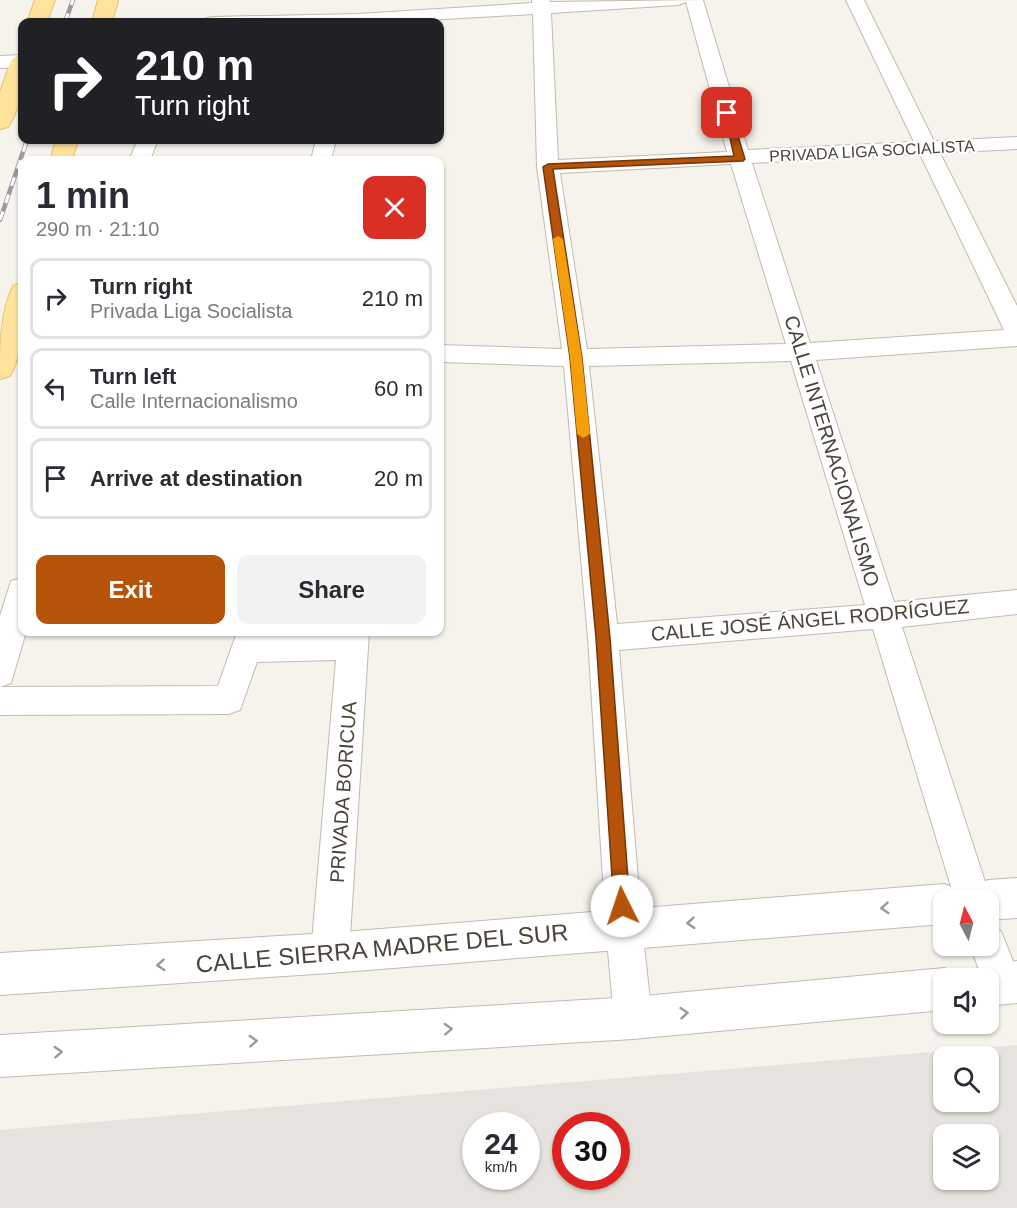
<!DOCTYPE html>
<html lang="en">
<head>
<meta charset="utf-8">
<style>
  :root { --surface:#fff; --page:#f2f2f3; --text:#2b2b33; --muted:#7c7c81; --line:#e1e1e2; --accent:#b45309 }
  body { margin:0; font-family:Arial,sans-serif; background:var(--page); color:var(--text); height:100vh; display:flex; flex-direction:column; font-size:22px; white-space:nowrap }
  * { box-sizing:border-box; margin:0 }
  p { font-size:20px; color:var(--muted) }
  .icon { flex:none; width:33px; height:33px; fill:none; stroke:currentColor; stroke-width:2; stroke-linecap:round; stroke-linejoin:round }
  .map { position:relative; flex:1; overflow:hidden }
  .panel { position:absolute; left:18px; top:156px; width:426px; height:480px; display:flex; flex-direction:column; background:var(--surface); border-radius:12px; box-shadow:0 2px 4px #0004 }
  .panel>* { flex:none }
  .banner { position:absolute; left:18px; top:18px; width:426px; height:126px; border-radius:12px; box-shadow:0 2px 4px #0004; background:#202124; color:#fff; overflow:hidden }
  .needle { width:39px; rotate:353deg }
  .fabs { position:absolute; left:933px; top:890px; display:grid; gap:12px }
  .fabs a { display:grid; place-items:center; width:66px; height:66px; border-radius:12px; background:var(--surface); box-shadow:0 2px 4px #0004; font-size:30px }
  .speed { position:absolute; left:462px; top:1112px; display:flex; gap:12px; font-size:30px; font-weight:700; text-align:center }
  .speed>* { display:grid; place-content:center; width:78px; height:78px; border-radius:50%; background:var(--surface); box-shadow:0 2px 4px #0004; line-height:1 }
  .speed small { font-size:15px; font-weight:400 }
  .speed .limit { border:9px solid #d22; background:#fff; color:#111 }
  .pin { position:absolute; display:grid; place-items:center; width:51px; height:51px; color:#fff; margin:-26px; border-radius:12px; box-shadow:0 3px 9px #0006 }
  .me { position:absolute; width:66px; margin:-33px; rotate:356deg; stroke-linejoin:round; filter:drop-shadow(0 0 4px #0008) }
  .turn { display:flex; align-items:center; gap:21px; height:126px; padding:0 18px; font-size:27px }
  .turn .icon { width:78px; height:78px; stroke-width:2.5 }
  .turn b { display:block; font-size:42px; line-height:51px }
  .round { display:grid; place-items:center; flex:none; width:63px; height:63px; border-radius:12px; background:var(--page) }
  .head { display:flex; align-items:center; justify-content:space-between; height:102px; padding:0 18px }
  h1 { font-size:36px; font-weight:700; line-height:45px }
  .cta { display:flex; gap:12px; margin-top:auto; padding:12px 18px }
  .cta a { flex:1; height:69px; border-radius:12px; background:var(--accent); color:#fff; font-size:24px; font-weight:700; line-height:69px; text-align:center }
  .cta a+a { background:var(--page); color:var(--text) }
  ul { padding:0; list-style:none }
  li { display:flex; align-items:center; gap:18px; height:81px; margin:0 12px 9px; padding:0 6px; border:3px solid var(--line); border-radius:12px }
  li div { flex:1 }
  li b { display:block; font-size:22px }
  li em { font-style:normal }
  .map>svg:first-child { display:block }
</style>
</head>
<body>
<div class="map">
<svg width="1017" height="1208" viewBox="0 0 1017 1208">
  <rect width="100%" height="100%" fill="#f6f3ec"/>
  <!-- industrial -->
  <path fill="#e6e2dd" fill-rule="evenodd" d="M1017,1045V1208H0V1130ZM944,1056H988V1101H944ZM476,1125H526V1176H476ZM566,1125H616V1176H566ZM944,1134H988V1179H944Z"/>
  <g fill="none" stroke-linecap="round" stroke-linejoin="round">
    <!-- minor casing -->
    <g stroke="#c2bbae" stroke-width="2">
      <path id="minor" d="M532,0H550V2L703,0L748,150L914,142L846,0H864L934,141L1017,137V149L940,153L1017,306V346L816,360L894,602L1017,590V614L902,627L991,900L988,906V900H955L873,629L619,650L642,928L652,1018L647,1032L633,1037L619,1032L614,1018L606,928L588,638L564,366L440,362V345L562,349L537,167L533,14L391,22H204L207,18L213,17L358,14L532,3ZM686,2L727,152L558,160L551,13L678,5ZM920,154L1004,330L810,343L752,163ZM731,164L786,344L587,349L560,173ZM791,361L865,605L617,624L589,366Z
        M22,55V67L0,68V56Z
        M138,140H158L150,160H129Z
        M316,140H336L331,160H311Z
        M22,578V632H26L11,683L0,687V616L11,581Z
        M237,632H267L266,635L369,632L349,953L343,966L330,972L317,966L311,953L336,660L257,662L240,710L229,714L0,715V687L218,686Z
        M988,926L1001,931L1017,971L1016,996L1003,1002L990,996L988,978H982L970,945H988Z"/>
    </g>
    <!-- tertiary casing -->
    <g stroke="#c2bbae" stroke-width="2">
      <path id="tertiary" d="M1017,878V918L988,920V900H968L974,886L988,880Z
        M944,884L958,890L962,900H944V924L330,973L0,995V953L330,933Z
        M1017,961V1003L988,1006V978H970L973,970L988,964Z
        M944,968L959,974L960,978H944V1010L633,1039L0,1077V1035L633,997Z"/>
    </g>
    <!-- primary casing -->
    <g stroke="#e6c16a" stroke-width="2">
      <path id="primary" d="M35,0H55L47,22H27Z
        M98,0H118L112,22H92Z
        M22,55C25,78 22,106 8,127L0,129V92L11,61L15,57Z
        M56,140H78L72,160H50Z
        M22,283C25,312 25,350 10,376L0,379C0,348 0,313 13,286Z"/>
    </g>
    <!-- minor -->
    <use href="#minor" fill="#fff" fill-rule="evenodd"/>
    <!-- tertiary -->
    <use href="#tertiary" fill="#fff" fill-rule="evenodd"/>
    <!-- primary -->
    <use href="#primary" fill="#ffe39c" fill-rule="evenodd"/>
    <!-- rail casing -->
    <g stroke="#9a9a9a" stroke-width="4.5">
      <path id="rail" d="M65,22L73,0
        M0,220L27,140"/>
    </g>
    <!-- rail -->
    <use href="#rail" stroke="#fff" stroke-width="3" stroke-dasharray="9" stroke-linecap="butt"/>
  </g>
  <!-- one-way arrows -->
  <defs><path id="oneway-chevron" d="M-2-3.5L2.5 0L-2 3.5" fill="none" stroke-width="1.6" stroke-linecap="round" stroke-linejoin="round" transform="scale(1.5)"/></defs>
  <g stroke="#9c9892">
    <use href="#oneway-chevron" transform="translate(885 908) rotate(176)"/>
    <use href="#oneway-chevron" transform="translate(691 923) rotate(176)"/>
    <use href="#oneway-chevron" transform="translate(161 965) rotate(176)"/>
    <use href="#oneway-chevron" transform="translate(684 1013) rotate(-5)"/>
    <use href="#oneway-chevron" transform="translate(448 1029) rotate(-3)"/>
    <use href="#oneway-chevron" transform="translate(253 1041) rotate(-3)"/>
    <use href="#oneway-chevron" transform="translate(58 1052) rotate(-3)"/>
  </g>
  <!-- route -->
  <path fill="#b45309" stroke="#753606" stroke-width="1.5" d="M724,111L731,113L745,159L743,161L553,169L582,358L610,638L630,906L628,911L622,914L616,911L614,906L596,638L570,358L543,167L548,164L734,156Z"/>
  <!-- slow -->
  <path fill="#f59e0b" d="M558,236L563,239L582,358L590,434L583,438L577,434L570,358L553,239Z"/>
  <g text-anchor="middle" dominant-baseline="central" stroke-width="5" stroke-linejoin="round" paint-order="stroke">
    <!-- far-street labels -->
    <g font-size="16" fill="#4b4439" stroke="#fff">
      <text transform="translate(872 151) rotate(-3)">PRIVADA LIGA SOCIALISTA</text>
    </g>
    <!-- street labels -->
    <g font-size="20" fill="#4b4439" stroke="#fff">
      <text transform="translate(832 451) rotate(73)">CALLE INTERNACIONALISMO</text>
      <text transform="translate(810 620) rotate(-5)">CALLE JOSÉ ÁNGEL RODRÍGUEZ</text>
      <text transform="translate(343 792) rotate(-86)">PRIVADA BORICUA</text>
    </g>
    <!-- near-street labels -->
    <g font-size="24" fill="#4b4439" stroke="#fff">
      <text transform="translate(382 948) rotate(-5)">CALLE SIERRA MADRE DEL SUR</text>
    </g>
  </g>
</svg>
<div class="fabs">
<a><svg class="needle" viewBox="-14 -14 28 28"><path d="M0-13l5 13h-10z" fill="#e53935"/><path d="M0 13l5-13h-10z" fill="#7c7c81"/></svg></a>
<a><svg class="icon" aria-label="sound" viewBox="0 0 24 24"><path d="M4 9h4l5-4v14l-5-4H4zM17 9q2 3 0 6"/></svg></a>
<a><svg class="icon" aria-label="search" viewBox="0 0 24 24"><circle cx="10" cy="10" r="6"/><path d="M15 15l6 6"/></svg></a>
<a><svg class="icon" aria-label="layers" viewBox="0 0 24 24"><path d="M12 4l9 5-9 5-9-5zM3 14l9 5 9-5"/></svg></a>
</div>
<div class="speed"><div>24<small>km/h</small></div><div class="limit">30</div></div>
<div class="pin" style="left:727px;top:113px;background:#d93025"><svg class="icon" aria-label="arrive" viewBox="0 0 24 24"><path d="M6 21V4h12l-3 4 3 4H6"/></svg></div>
<svg class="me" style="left:622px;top:906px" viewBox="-20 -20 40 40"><circle r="19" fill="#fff"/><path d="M0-13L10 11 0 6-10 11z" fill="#b45309"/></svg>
<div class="banner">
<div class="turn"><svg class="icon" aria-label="right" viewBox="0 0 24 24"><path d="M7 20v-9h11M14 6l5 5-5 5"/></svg><div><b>210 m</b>Turn right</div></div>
</div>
<section class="panel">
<div class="head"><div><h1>1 min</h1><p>290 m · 21:10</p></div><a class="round" style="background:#d93025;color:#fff"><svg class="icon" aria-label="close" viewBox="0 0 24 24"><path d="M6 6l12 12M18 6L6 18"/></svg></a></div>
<ul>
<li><svg class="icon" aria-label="right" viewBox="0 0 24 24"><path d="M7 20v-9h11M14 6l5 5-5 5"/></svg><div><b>Turn right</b><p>Privada Liga Socialista</p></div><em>210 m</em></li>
<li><svg class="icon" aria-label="left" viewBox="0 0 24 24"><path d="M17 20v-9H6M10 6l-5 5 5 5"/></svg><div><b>Turn left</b><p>Calle Internacionalismo</p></div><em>60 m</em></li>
<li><svg class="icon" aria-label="arrive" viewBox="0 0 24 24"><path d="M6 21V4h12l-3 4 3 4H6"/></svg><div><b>Arrive at destination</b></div><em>20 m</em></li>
</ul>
<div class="cta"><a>Exit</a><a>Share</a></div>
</section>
</div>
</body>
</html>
